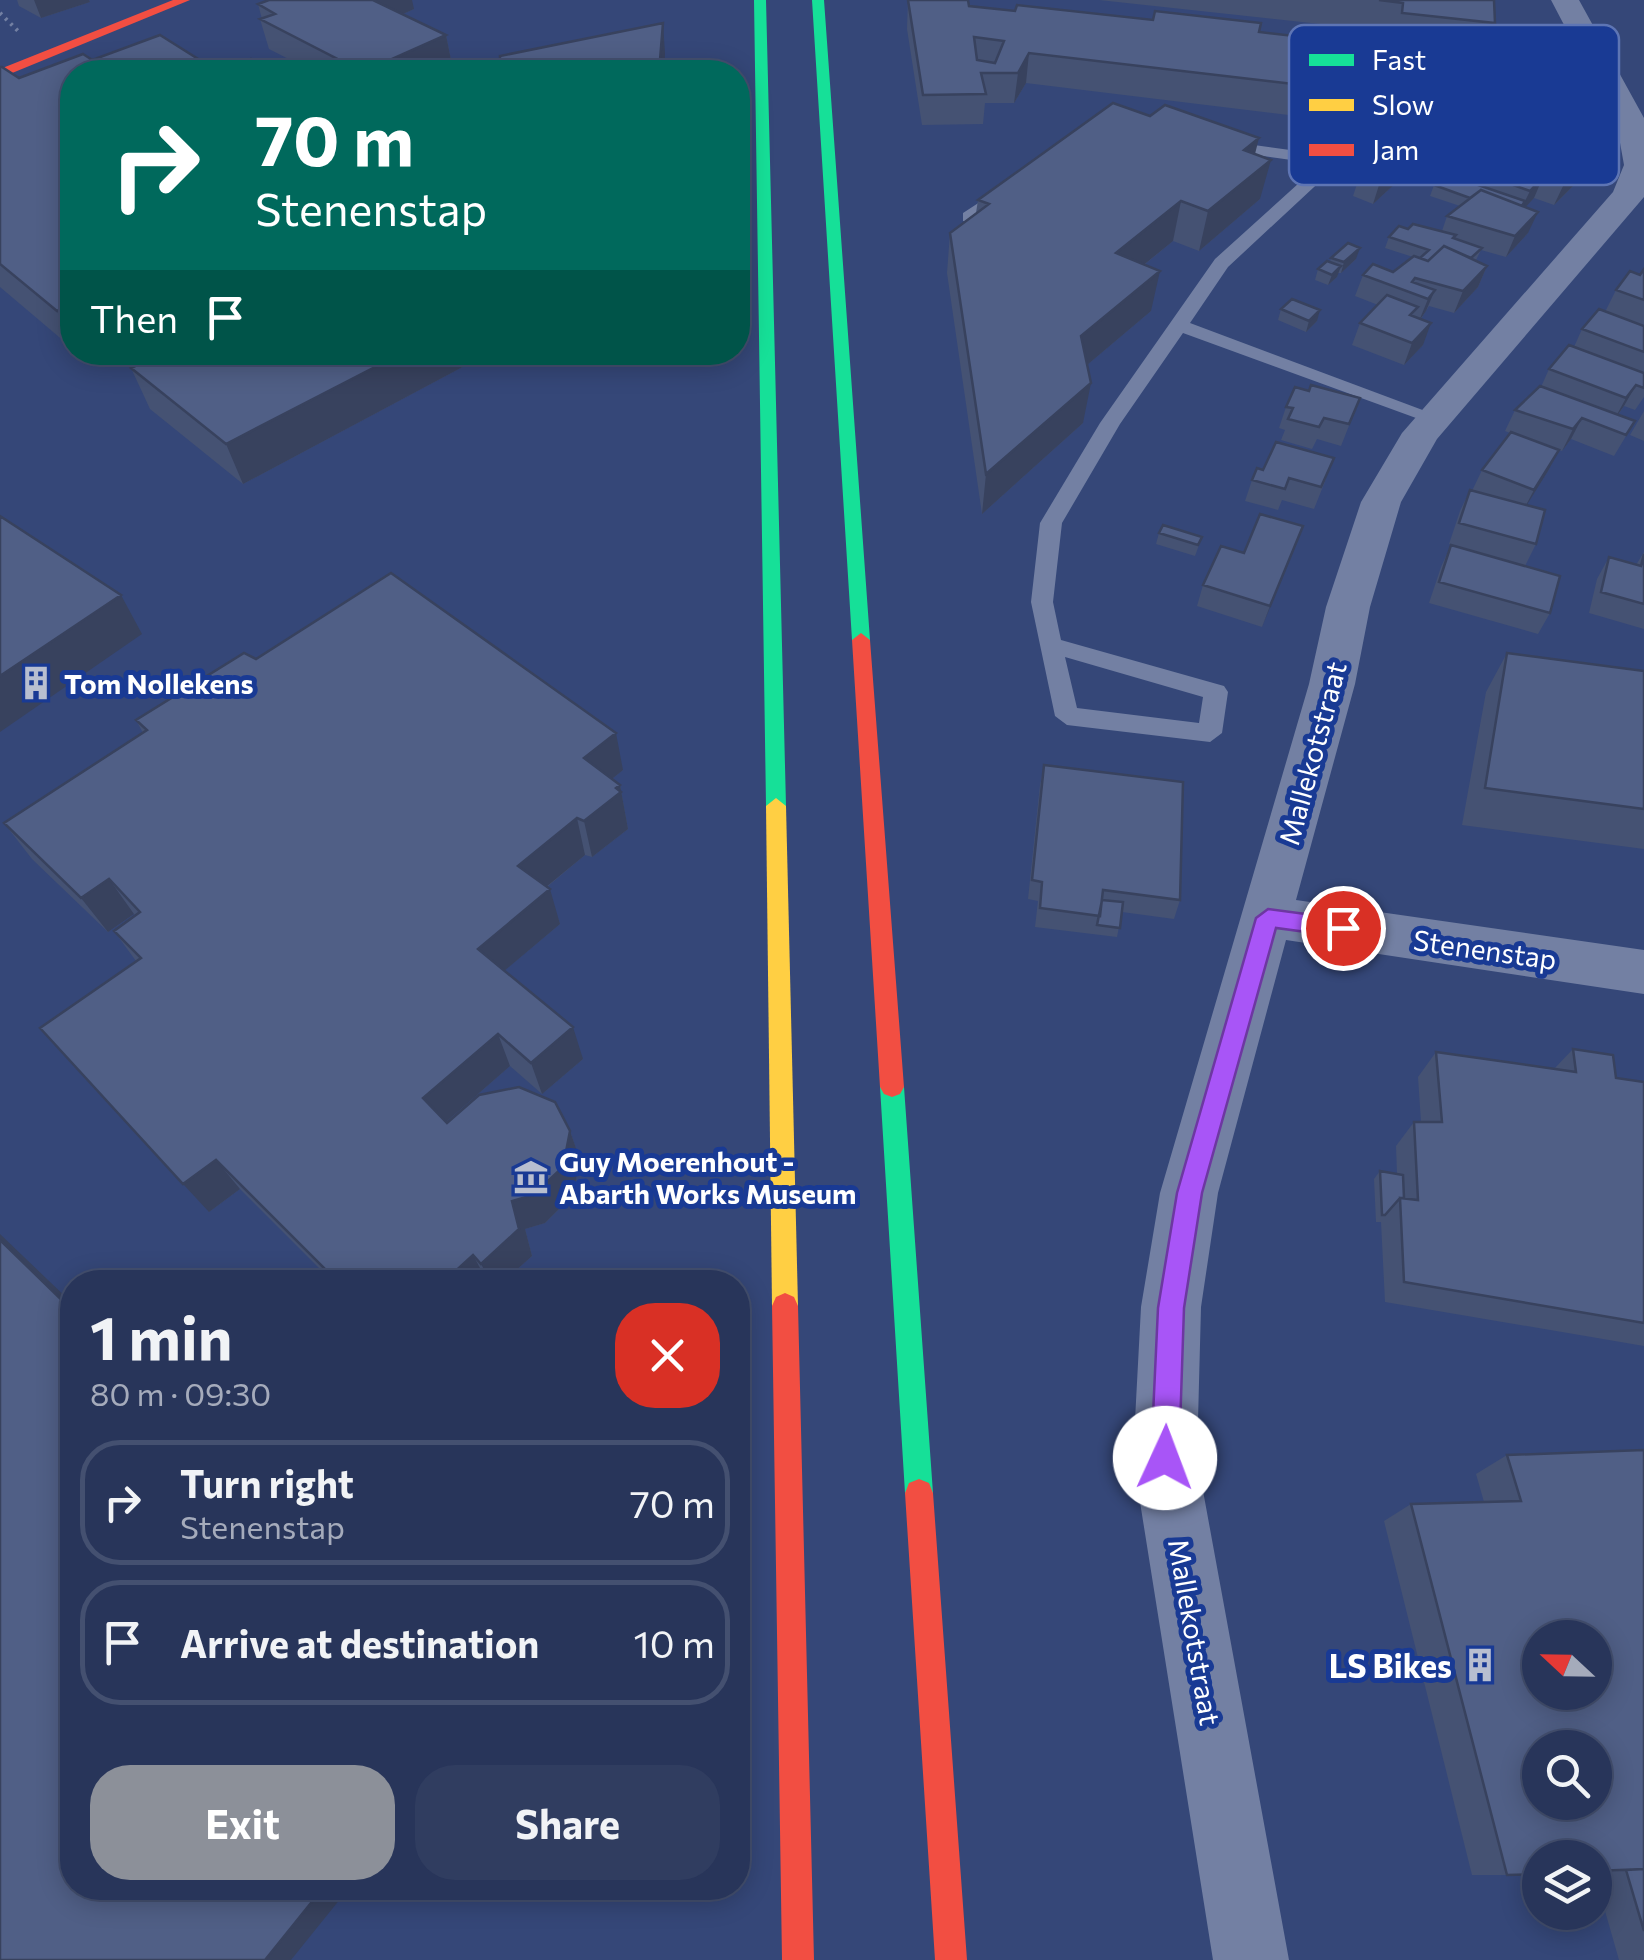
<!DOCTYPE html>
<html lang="en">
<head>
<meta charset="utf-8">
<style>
  :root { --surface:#28355a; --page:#303d60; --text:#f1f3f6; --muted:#a5abbb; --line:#445070; --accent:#8c9099 }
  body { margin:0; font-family:Commissioner,sans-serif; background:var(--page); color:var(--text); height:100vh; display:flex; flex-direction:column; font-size:38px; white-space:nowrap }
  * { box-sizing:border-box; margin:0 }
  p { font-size:32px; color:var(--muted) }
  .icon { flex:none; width:55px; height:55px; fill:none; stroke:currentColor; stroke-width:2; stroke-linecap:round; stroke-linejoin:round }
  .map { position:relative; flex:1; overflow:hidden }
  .sheet { position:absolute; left:60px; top:1270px; width:690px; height:630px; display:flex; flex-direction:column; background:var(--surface); border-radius:40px; box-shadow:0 5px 25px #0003,0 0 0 2px var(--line) }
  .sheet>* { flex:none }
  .guide { position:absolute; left:60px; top:60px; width:690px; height:305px; border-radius:40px; box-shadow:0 5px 25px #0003,0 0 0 2px var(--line); background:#00695c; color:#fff; overflow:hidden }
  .needle { width:65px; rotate:292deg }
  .fabs { position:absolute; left:1522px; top:1620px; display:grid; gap:20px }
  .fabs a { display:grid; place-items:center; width:90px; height:90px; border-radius:50%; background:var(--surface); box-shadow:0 5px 25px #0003,0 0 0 2px var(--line); font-size:50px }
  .pin { position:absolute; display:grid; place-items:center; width:85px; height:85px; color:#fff; margin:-42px; border:5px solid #fff; border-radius:50%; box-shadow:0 2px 10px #0007 }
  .me { position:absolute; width:110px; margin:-55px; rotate:2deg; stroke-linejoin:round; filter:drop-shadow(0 0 8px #0008) }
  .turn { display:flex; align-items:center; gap:35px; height:210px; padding:0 30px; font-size:45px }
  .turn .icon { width:130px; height:130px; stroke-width:2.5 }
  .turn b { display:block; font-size:70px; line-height:85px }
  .then { display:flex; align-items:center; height:95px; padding:0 30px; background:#0003; gap:20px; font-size:38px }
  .round { display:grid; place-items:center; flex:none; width:105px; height:105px; border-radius:40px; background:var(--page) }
  .headline { display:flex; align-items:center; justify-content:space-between; height:170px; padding:0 30px }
  h1 { font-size:60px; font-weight:700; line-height:75px }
  .primary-button { display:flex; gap:20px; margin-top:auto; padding:20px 30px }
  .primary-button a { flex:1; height:115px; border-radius:40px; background:var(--accent); color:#fff; font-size:40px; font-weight:700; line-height:115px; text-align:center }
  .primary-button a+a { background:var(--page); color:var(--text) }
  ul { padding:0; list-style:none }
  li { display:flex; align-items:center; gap:30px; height:125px; margin:0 20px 15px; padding:0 10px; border:5px solid var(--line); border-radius:40px }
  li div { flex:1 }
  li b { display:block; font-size:38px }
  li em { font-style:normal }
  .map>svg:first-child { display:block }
</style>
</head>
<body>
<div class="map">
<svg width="1644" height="1960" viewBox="0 0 1644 1960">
  <rect width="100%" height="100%" fill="#354778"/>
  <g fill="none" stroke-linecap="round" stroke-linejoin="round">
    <!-- path -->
    <path stroke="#7380a3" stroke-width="4" stroke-dasharray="2.5 5" stroke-linecap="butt" d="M0,13L18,31"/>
    <!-- lane -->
    <path fill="#7380a3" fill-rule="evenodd" d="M1218,140L1334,156L1342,161L1228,267L1190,323L1444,418L1441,422H1427L1183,333L1120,424L1062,523L1053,602L1061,640L1224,686L1228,692L1222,733L1210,742L1067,725L1055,716L1031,602L1040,523L1100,423L1215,259L1320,164L1212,149V141ZM1065,657L1203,697L1199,723L1077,708Z
      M1006,185L1015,190L1012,194L975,221H963V213Z"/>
    <!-- street -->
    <path fill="#7380a3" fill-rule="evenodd" d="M1551,0H1579L1644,118V197L1437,439L1401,502L1370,607L1355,684L1296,900L1644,950V994L1286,940L1218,1193L1201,1307L1197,1458L1289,1960H1213L1133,1458L1141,1307L1160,1193L1309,684L1326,607L1361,502L1402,433L1613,192L1624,165L1617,126Z"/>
    <!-- fast -->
    <path fill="#16e098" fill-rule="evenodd" d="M754,0H766L786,806L776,814L766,806Z
      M812,0H824L870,640L861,647L852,640Z
      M892,1077L900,1080L904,1087L933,1493L929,1503L919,1507L909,1503L905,1493L880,1087L884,1080Z"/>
    <!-- slow -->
    <path fill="#ffcf43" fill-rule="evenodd" d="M776,798L786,806L798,1306L794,1315L785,1319L776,1315L772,1306L766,806Z"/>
    <!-- jam -->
    <path fill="#f24e42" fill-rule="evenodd" d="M173,0H190L0,78V69Z
      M861,633L870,640L904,1087L900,1094L892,1097L884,1094L880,1087L852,640Z
      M785,1293L794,1297L798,1306L814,1960H782L772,1306L776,1297Z
      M919,1479L929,1483L933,1493L967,1960H935L905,1493L909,1483Z"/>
  </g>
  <!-- wall -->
  <path fill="#455273" d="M17,0H89L90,2L41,18L19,6Z
    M908,0L1015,11L1497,69L1574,117L1562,144L1582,146L1576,160L1584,162L1575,184L1554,205L1534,198L1525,207L1528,233L1506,257L1481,250L1476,260L1487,266L1478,287L1454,313L1429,306L1421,319L1423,345L1404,365L1352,345L1360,323L1378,305L1355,296L1363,275L1393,272L1413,257L1385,248L1389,237L1408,229L1442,231L1447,216L1460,206L1430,196L1434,185L1482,186L1486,175L1496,172L1498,166L1521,143L1425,131L1433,134L1426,155L1373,204L1353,196L1360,175L1413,130L1026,83L1014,103H985L983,124L922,125L907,29Z
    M1099,0H1494L1495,23L1484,53L1393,43V32Z
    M258,4L414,9L403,14L446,35L452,65L435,72H314L269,49L260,19H262Z
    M92,60L219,72H72V348L0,287V67L19,78Z
    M1478,140L1474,150L1462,160L1448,155L1451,144Z
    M1255,154L1260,199L1199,251L1173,241L1144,265L1151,311L1087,365L1083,423L982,514L947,273L950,233L976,213L978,200Z
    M1331,258L1356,259L1341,273H1338L1337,277L1328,285L1315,280L1318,269L1330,262Z
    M1644,269V397L1635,410L1624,406L1618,415L1635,421L1614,456L1571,439L1562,451L1559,450L1548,471L1526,505L1536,544L1525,566L1449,544L1460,511L1470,490L1472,491L1482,470L1510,433L1505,431L1515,410L1541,387L1549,369L1574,347L1582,329L1605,312L1616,290L1640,275Z
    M1281,309L1317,321L1306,332L1278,320Z
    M165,352H485V355L243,484L150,409L131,368Z
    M1309,391L1360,398L1341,446L1317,439L1312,449L1281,440L1285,430L1279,428L1286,407Z
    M1644,411V441L1630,435Z
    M1257,468L1326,479L1314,509L1282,500L1278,510L1245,501L1252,480Z
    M1303,526L1262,627L1197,606L1203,585L1244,553Z
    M1159,533L1202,537L1195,556L1156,544Z
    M1451,545L1550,613L1538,634L1429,603L1441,567Z
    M1644,552V629L1589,613L1597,579L1609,557L1636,565Z
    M1507,653L1644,671V849L1462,825L1486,692Z
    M256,659L623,770L612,779L620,785L628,829L592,857L585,855L547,887L560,924L505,970L583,1059L542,1094L510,1066L446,1122L570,1131L580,1160L573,1195L545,1223L525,1229L532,1256L503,1282H488L487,1281L486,1282H333L240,1189L209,1212L136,961L114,931L135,916L134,914L108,932L32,859L4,823L143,733L136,720Z
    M1044,765L1180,900L1174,919L1122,912L1117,937L1035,927L1038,901L1028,899L1040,785Z
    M1573,1049L1616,1078L1644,1082V1346L1385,1302L1381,1222H1376L1374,1179L1380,1171L1397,1174L1396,1146L1414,1122H1421L1418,1077L1436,1052L1554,1069Z
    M1644,1450V1960H1619L1595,1876V1858L1507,1875H1472L1384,1521L1411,1504L1484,1502L1476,1474L1507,1455Z"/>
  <!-- shaded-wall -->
  <path fill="#38425e" d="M34,0H89L90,2L41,18Z
    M368,0H412L414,9L374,27Z
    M663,23L665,53L664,72H659Z
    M446,35L452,65L435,72H363Z
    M1029,53L1026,83L1014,103L1018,73Z
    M1433,134L1426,155L1373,204L1380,182Z
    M1259,138L1249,178L1244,150Z
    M1478,140L1474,150L1462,160L1466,150Z
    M1271,160L1260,199L1199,251L1208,211Z
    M1584,162L1575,184L1554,205L1564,184Z
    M1543,177L1534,198L1521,212L1516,213L1525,201L1530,191Z
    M1181,201L1173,241L1109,293L1116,253Z
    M1538,212L1528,233L1506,257L1515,236Z
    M1360,248L1356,259L1341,273L1344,262Z
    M1341,266L1337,277L1328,285L1332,275Z
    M1487,266L1478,287L1454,313L1463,291Z
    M1160,271L1151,311L1074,376L1081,336Z
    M1435,290L1426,311L1419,321L1428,299Z
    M72,304V343L57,311Z
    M1320,310L1317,321L1306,332L1309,321Z
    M1431,323L1423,345L1404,365L1412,343Z
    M404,352H485V355L243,484L226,444Z
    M1091,383L1083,423L982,514L986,474Z
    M1636,385L1624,406L1614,420L1626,398Z
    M1582,418L1571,439L1562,451L1573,429Z
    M1559,450L1548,471L1523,511L1534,490Z
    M1303,526L1295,547L1262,627L1270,606Z
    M121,595L142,634L0,732V676Z
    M616,733L623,770L592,795L584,758Z
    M620,785L628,829L592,857L584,821Z
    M577,818L585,855L529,901L518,866Z
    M109,879L134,914L108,932L81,898Z
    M550,889L560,924L491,982L478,949Z
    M573,1027L583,1059L542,1094L531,1063Z
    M498,1034L510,1066L439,1128L423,1098Z
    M570,1131L580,1160L573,1195L545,1223L525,1229L532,1256L503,1282H491L481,1264L512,1201Z
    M216,1160L240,1189L209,1212L183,1184Z
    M0,1234L72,1303V1310L0,1240Z
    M473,1255L487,1281L486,1282H449V1277Z
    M323,1888H349L291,1960H265Z"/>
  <!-- building -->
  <path fill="#505f86" stroke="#38425e" stroke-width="2.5" fill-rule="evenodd" d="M269,0H373L446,35L363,72L260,19L275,14L258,4Z
    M908,0H968L969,6L1015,11L1017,5L1153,20L1155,11L1261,23L1259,32L1497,59V69L1570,78L1574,117L1029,53L1018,73H981L986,94L923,95ZM974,37L1004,41L995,63L977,60Z
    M1379,0H1494L1495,23L1402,13L1403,3Z
    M663,23L659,72H500V56Z
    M160,35L219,72L251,59L274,72H111L92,60Z
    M83,54L111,72H72V304L57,311L0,264V67H2L19,78Z
    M1113,103L1150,116L1165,105L1259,138L1244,150L1271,160L1208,211L1181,201L1116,253L1160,271L1081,336L1091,383L986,474L950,233L989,204L978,200Z
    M1525,139L1582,146L1574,156L1563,155L1584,162L1564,184L1543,177L1530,191L1486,175L1491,170L1505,175L1511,170L1498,166Z
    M1446,174L1525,201L1522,206L1481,190L1470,198L1434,185Z
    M1481,190L1538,212L1515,236L1447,216Z
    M1413,224L1456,235L1453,238L1482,248L1471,258L1444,246L1428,261L1420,258L1429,250L1389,237L1399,226L1408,229Z
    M1348,243L1360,248L1344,262L1331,258Z
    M1444,246L1487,266L1463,291L1415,278L1412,282L1435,290L1428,299L1363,275L1373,264L1393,272L1414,256L1428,261Z
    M1327,261L1341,266L1332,275L1318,269Z
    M1644,269V300L1616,290L1630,271L1640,275Z
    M1387,295L1418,307L1410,315L1431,323L1412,343L1360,323Z
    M1292,299L1320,310L1309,321L1281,309Z
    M1599,309L1644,326V352L1582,329Z
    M1569,345L1644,373V388L1636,385L1626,398L1549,369Z
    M165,352H404L226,444L131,368Z
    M1311,385L1360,398L1349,424L1324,418L1319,427L1288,419L1293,408L1286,407L1295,387L1309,391Z
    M1540,386L1635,421L1626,435L1582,418L1573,429L1515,410Z
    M1511,432L1559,450L1534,490L1482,470Z
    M1276,442L1334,458L1321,487L1289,478L1285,489L1252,480L1257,468L1263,470Z
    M1470,490L1545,510L1536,544L1459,523Z
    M1260,514L1303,526L1270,606L1203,585L1221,546L1244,553Z
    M0,516L121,595L0,676Z
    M1163,525L1202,537L1198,545L1159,533Z
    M1451,545L1560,576L1550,613L1439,582Z
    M1644,554V604L1601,592L1609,557L1641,566Z
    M391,573L616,733L584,758L620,785L616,788L621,792L584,821L577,818L518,866L550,889L478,949L573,1027L531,1063L498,1034L423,1098L447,1123L479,1095L519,1087L555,1102L570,1131L563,1167L533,1195L512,1201L519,1229L481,1264L473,1255L449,1277V1282H338L216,1160L183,1184L40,1028L141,958L114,931L140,912L109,879L81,898L4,823L147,730L136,720L244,653L256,659Z
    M1507,653L1644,671V809L1485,788Z
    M1044,765L1183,782L1180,900L1103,890L1100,916L1040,908L1042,882L1032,880Z
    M1102,900L1123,902L1120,928L1097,925Z
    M1573,1049L1613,1055L1616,1078L1644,1082V1323L1404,1282L1400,1198L1418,1200L1414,1122H1442L1436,1052L1576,1072Z
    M1380,1171L1403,1175L1404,1198H1400L1385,1215H1382Z
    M0,1240L72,1310V1888H323L265,1960H0Z
    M1644,1450V1869L1595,1871V1858H1540V1874L1507,1875L1411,1504L1521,1501L1507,1455ZM1540,1638H1595V1692H1540ZM1540,1748H1595V1802H1540Z
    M1644,1869V1931L1626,1870Z"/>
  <!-- route -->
  <path fill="#a855f7" stroke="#6d37a1" stroke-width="2.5" d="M1268,909L1343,919L1354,928L1343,937L1276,928L1202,1193L1184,1308L1179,1458L1175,1468L1165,1472L1155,1468L1151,1458L1158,1308L1177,1193L1256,918Z"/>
  <!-- icons -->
  <defs>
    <g id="building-bare" transform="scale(2.7)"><path d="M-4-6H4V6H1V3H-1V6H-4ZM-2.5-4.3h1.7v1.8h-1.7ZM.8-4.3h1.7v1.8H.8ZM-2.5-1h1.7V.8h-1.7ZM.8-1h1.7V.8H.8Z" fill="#b8bfd0" stroke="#193a94" stroke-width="2.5" paint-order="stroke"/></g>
    <g id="museum-bare" transform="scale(2.7)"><path d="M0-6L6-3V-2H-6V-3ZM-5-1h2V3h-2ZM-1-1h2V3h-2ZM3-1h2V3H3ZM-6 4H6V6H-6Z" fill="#b8bfd0" stroke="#193a94" stroke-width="2.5" paint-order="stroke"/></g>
  </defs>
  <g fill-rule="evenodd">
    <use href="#building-bare" x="36" y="683"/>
    <use href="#museum-bare" x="531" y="1177"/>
    <use href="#building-bare" x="1480" y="1665"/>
  </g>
  <g text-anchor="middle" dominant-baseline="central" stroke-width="10" stroke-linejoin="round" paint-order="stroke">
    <!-- poi labels -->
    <g font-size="28" font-weight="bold" fill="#fff" stroke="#193a94" text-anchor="start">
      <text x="64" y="683">Tom Nollekens</text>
      <text x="559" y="1161">Guy Moerenhout -<tspan x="559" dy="32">Abarth Works Museum</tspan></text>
    </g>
    <!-- street labels -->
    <g font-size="28" fill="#fff" stroke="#193a94">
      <text transform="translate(1312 753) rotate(-75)">Mallekotstraat</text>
      <text transform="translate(1485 949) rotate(8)">Stenenstap</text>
      <text transform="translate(1195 1632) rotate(80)">Mallekotstraat</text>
    </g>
    <!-- near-poi labels -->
    <g font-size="32" font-weight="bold" fill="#fff" stroke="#193a94" text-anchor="end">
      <text x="1452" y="1665">LS Bikes</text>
    </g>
  </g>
  <!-- legend -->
  <rect x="1289" y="25" width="330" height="160" rx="15" fill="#193a94" stroke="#5e75b4" stroke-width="2.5"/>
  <rect x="1309" y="54" width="45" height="12" fill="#16e098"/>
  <rect x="1309" y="99" width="45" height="12" fill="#ffcf43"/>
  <rect x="1309" y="144" width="45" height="12" fill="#f24e42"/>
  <g font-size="28" fill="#fff">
    <text x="1372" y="70">Fast</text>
    <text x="1372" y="115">Slow</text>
    <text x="1372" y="160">Jam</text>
  </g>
</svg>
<div class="fabs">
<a><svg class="needle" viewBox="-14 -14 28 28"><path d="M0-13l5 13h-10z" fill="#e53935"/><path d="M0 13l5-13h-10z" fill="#a5abbb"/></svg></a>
<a><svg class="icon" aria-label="search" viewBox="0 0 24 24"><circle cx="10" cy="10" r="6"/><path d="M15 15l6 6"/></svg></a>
<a><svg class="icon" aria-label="layers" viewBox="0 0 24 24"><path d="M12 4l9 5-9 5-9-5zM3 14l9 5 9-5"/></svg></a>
</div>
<div class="pin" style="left:1343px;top:928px;background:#d93025"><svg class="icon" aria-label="arrive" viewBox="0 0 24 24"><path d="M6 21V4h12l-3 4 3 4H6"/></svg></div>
<svg class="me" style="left:1165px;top:1458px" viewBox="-20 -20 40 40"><circle r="19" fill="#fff"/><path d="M0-13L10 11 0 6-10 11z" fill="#a855f7"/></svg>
<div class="guide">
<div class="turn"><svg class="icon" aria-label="right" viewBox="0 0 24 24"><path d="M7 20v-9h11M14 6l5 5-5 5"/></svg><div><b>70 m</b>Stenenstap</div></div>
<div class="then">Then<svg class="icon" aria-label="arrive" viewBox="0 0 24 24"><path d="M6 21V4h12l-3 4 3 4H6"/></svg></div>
</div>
<section class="sheet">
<div class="headline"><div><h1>1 min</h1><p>80 m · 09:30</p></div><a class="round" style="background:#d93025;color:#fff"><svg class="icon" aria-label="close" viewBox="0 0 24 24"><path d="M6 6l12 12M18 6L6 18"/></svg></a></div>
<ul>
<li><svg class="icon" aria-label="right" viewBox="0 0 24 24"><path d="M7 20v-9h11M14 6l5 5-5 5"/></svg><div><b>Turn right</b><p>Stenenstap</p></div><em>70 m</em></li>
<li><svg class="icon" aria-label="arrive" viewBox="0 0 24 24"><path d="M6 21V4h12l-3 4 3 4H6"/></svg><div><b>Arrive at destination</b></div><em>10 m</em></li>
</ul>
<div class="primary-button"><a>Exit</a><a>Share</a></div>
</section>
</div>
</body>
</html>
